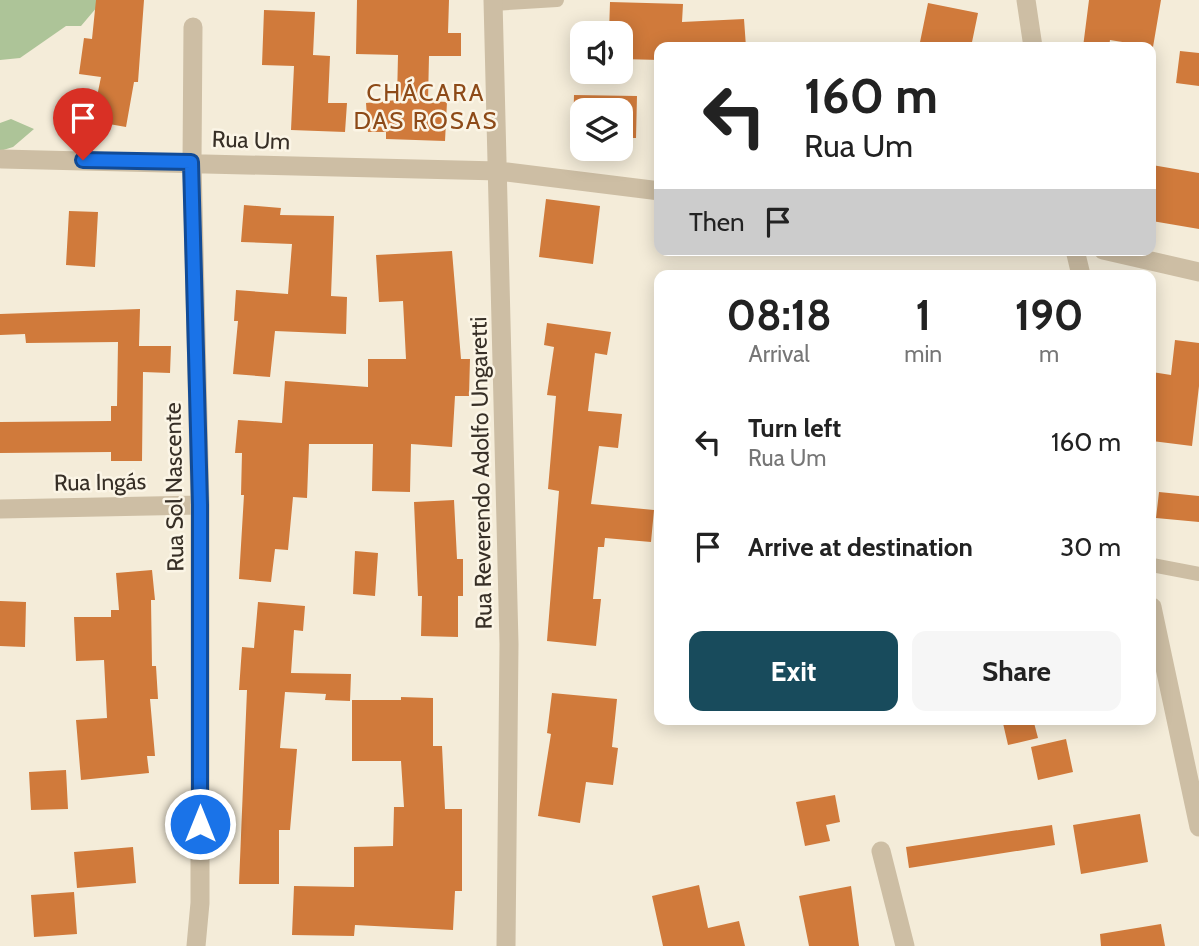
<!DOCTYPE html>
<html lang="en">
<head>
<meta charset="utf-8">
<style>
  :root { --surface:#fff; --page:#f6f6f6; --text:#222; --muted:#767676; --accent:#184b5c }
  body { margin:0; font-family:Cabin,sans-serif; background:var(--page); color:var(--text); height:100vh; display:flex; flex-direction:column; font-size:26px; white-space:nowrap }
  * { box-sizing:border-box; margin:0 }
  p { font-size:23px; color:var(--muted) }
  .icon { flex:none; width:38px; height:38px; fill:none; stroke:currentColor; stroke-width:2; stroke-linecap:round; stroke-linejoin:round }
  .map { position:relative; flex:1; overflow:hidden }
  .details { position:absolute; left:654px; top:270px; width:502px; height:455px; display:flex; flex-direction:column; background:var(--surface); border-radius:14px; box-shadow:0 4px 18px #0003 }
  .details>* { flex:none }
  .hud { position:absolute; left:654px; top:42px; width:502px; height:214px; border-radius:14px; box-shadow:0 4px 18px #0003; background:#fff; color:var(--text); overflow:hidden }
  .fabs { position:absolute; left:570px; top:21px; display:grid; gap:14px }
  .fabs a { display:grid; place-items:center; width:63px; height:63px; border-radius:14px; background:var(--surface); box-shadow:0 4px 18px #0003; font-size:35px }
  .pin { position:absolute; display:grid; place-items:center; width:60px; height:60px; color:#fff; margin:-72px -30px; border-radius:50% 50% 50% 0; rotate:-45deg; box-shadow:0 0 7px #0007 }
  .pin .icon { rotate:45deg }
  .me { position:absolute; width:77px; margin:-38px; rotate:0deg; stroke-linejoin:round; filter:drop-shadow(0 0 5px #0008) }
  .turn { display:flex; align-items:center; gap:24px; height:147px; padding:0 35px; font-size:32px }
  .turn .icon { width:91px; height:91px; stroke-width:2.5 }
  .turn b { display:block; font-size:49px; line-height:60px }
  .then { display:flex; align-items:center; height:66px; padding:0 35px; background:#0003; gap:14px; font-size:26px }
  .eta { display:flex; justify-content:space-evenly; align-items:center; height:119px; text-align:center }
  .eta b { font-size:42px; font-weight:700; line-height:49px }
  .button { display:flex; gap:14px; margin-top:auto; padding:14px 35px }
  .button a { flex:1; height:80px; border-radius:14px; background:var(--accent); color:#fff; font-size:28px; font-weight:700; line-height:80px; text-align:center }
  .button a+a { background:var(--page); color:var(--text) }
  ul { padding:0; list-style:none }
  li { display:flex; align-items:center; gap:21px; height:105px; padding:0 35px }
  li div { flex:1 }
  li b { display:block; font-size:26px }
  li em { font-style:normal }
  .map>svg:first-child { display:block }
</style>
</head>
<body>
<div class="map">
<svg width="1199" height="946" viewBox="0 0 1199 946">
  <rect width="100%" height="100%" fill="#f4ecd9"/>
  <!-- green -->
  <path fill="#adc498" d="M0,0H103L81,26H66L20,58L0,60Z
    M11,119L34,129L13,147L0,151V123Z"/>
  <!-- building -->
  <path fill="#d07a3b" d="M96,0H144L138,82H134L126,127L92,121L101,77L79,74L84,38L92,39Z
    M357,0H449L448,33H461V56H429L428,101L447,102L445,141L386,139V132H368L366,103L397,100L398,55L356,54Z
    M1089,0H1161L1153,47L1110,40L1109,47H1083Z
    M610,2L683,4L682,22L744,19L746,47H660V60L621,59V33H609Z
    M928,3L978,13L971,47H919Z
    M264,10L315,12L313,55L330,56L328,103H347L345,132L291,130L294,66L262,65Z
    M1180,51L1199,53V86L1176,83Z
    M574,95L637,96L636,138H621V110H583V137L573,136Z
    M1152,165L1199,173V229L1152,221Z
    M546,199L600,206L593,264L539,257Z
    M244,205L281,208L280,215L334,216L331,296L347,297L346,334L275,331L270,377L233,374L238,321H234L236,290L288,294L292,244L241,242Z
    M69,211L98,212L95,267L66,265Z
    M452,251L461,359H470L469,396H455L452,447L411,444L410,492L372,491L373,444H309L307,498L293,497L288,550L275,549L271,582L239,579L244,495H241L242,453H235L238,420L282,423L285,381L368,387V359H406L403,301L379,302L376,255Z
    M140,309L139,346H171L170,373L143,372L142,461H111V452L0,453V422L111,421V406H117L118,342L26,343L25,334L0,335V314Z
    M547,323L611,332L607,355L595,353L588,411L622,414L618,448L599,446L591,504L654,510L651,542L605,538L604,547H598L593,599H601L596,646L547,641L559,491L548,489L556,396L547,395L554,347L544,345Z
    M1175,340L1199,343V386L1192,446L1152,441L1155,400H1152V372L1171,375Z
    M1159,492L1199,496V522L1156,518Z
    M454,500L457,559H463V596H458V637L421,636L422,596H418L414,502Z
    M355,551L378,553L375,596L353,594Z
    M152,570L155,600H151L152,666H156L158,699H150L155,756H147L149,773L81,780L76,720L107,718L104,660L76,661L74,617H111V610H119L116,573Z
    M0,601L26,602L25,647L0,646Z
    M258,602L305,606L303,631L294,630L291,673L351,674L350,701L325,700L326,694L285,692L280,748L297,749L290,830H279V884H239L247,690H239L242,647L254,648Z
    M552,693L617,699L612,747L618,748L613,785L586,782L580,823L538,816L551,734L547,733Z
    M401,697L433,698V746H442L445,809H462V891H455L453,930L355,925L354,936L292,935L294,886L354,887V847L393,846L394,807H404L401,761H352V700H401Z
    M1002,719H1033L1038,738L1008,745Z
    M1066,739L1073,772L1038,780L1031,747Z
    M66,770L68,809L31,810L29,772Z
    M835,795L840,822L826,825L830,841L805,846L796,802Z
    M1140,814L1148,862L1081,874L1073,825Z
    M1052,825L1055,845L909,868L906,847Z
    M133,847L136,883L77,888L74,852Z
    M699,885L708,928L739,921L745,946H663L652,896Z
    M851,886L859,946H809L799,896Z
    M74,892L77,934L34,937L31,895Z
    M1161,924L1165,946H1101L1100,934Z"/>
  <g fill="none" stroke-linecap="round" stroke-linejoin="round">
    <!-- service -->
    <path stroke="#cdbea4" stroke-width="14" d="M493,4L557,0
      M1152,565L1199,574"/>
    <!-- minor -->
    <path stroke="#cdbea4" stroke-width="19" d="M493,0L509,644L506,946
      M1026,0L1033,47
      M193,27L192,162L200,505V903L196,946
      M2,159L499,171L660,191
      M1075,250L1081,275
      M1103,250L1199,272
      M0,509L200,505
      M1152,607L1199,827
      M881,851L905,946"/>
  </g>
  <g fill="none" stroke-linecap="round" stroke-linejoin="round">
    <!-- route casing -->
    <g stroke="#114b97" stroke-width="18">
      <path id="route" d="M83,160L191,162L200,505V824"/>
    </g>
    <!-- route -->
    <use href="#route" stroke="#1a73e8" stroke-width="12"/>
  </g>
  <g text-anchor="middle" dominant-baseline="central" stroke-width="5" stroke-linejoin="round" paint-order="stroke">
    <!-- street labels -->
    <g font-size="23" fill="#372f26" stroke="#fbf5e6">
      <text transform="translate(251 140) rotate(2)">Rua Um</text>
      <text transform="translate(481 473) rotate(-91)">Rua Reverendo Adolfo Ungaretti</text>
      <text transform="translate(100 482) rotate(-1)">Rua Ingás</text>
      <text transform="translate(174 487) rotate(-91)">Rua Sol Nascente</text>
    </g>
    <!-- neighbourhood labels -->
    <g font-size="24" letter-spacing="2" fill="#8d4a18" stroke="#fbf5e6">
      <text x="426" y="92">CHÁCARA<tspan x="426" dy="28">DAS ROSAS</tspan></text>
    </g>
  </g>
</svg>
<div class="fabs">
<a><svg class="icon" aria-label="sound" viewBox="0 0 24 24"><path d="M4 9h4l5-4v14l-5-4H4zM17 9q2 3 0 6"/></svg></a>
<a><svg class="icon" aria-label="layers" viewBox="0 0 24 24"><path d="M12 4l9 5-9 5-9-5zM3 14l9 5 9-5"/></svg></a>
</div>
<div class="pin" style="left:83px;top:160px;background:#d93025"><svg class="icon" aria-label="arrive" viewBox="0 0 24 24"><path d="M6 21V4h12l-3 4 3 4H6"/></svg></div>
<svg class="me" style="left:200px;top:824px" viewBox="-20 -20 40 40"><circle r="17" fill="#1a73e8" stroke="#fff" stroke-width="3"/><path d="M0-11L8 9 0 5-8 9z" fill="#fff"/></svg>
<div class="hud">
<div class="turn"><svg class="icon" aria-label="left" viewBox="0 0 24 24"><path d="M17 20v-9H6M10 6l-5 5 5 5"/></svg><div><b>160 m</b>Rua Um</div></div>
<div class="then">Then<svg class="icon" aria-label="arrive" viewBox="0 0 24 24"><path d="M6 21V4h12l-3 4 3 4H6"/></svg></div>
</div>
<section class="details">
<div class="eta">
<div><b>08:18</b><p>Arrival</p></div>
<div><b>1</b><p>min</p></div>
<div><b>190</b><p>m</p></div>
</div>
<ul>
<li><svg class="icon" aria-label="left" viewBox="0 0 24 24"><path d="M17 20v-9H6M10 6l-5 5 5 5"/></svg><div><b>Turn left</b><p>Rua Um</p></div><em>160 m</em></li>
<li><svg class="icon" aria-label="arrive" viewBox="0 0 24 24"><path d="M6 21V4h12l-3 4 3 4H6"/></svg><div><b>Arrive at destination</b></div><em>30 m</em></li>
</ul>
<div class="button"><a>Exit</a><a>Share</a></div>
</section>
</div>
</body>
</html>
